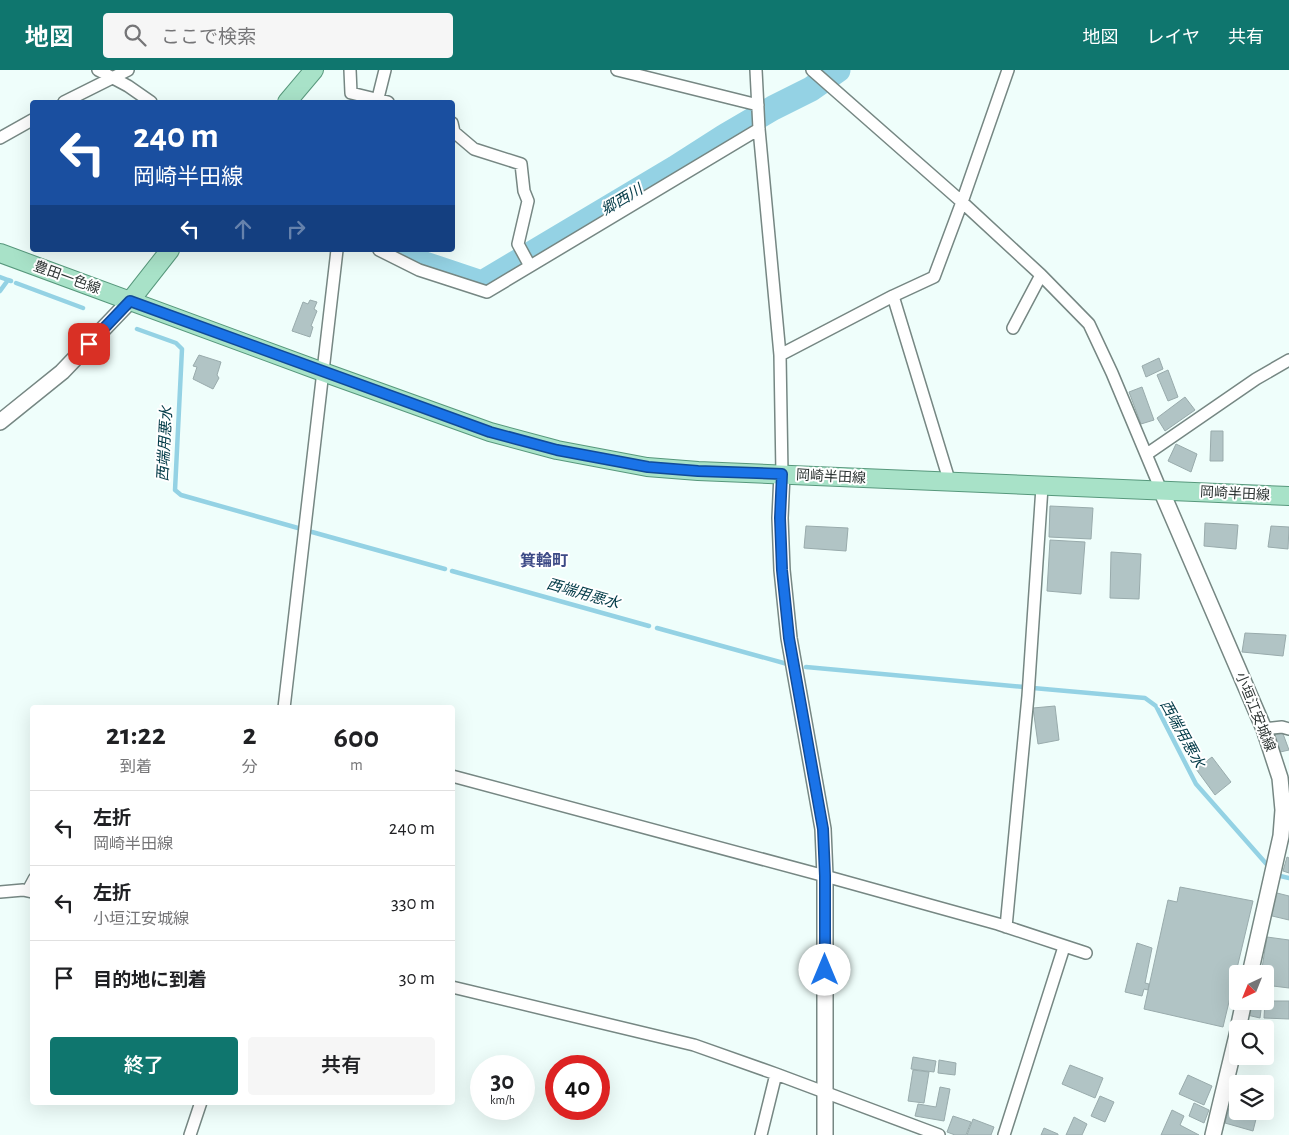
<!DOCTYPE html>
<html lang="ja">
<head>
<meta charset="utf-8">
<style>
  :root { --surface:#fff; --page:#f6f6f6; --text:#202124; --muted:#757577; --line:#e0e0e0; --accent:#0f766e }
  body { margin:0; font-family:"Alegreya Sans","Noto Sans JP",sans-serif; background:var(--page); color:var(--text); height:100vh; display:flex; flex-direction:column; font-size:19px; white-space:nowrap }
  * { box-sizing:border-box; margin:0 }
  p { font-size:16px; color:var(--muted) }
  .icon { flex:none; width:28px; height:28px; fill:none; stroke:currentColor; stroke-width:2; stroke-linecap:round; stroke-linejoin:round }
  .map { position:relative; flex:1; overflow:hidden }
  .panel { position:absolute; left:30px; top:635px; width:425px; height:400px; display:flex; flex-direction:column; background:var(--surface); border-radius:5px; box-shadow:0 5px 20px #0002 }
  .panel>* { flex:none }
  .top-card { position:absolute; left:30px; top:30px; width:425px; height:152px; border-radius:5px; box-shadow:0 5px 20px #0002; background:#1a4fa0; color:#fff; overflow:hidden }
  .needle { width:32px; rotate:223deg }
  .tools { position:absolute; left:1229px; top:895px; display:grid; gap:10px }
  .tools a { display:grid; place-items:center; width:45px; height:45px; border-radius:5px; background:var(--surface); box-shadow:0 5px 20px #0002; font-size:25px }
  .speed { position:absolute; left:470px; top:985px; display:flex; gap:10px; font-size:25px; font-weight:700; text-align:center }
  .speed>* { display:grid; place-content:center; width:65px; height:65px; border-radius:50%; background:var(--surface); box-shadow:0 5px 20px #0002; line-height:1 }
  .speed small { font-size:12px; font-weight:400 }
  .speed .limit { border:8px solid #d22; background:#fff; color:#111 }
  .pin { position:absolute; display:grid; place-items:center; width:42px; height:42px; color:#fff; margin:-21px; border-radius:10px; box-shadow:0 2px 8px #0006 }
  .me { position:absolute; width:55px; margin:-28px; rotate:0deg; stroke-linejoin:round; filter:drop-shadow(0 0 4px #0008) }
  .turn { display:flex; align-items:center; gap:18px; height:105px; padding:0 20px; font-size:22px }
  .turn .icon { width:65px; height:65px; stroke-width:2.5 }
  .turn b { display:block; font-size:35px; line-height:42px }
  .lanes { display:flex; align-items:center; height:48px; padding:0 20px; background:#0003; justify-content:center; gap:25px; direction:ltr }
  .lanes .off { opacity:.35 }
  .eta { display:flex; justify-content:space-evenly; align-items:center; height:85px; text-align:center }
  .eta b { font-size:30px; font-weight:600; line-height:35px }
  .action { display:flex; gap:10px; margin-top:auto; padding:10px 20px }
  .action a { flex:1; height:58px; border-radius:5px; background:var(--accent); color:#fff; font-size:20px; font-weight:600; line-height:58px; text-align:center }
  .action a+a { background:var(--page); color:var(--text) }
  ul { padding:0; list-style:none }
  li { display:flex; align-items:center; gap:15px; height:75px; padding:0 20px; border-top:1px solid var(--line) }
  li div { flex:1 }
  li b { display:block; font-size:19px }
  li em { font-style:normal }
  header { display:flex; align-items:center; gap:30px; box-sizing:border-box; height:70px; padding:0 25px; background:var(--accent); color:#fff }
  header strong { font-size:24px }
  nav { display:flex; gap:28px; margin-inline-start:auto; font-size:18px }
  .search { width:350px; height:45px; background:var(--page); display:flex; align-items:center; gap:12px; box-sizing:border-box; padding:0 18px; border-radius:5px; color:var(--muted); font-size:19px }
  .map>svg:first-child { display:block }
</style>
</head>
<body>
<header>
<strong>地図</strong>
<div class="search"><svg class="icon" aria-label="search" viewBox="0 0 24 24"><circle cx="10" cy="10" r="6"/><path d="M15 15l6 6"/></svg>ここで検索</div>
<nav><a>地図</a><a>レイヤ</a><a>共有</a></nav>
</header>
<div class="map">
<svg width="1289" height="1065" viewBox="0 0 1289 1065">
  <rect width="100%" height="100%" fill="#effefb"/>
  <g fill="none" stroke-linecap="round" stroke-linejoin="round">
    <!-- stream -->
    <path stroke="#94d2e4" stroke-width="4.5" d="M0,207L8,210
      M16,213L83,238
      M0,221L8,210L11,211
      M137,259L176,273L182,279L175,420L181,425L298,458
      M312,462L445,499
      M452,501L649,556
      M657,558L791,595
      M806,597L1024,617
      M1033,618L1145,628L1156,636L1196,714L1270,798
      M1276,805L1289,808"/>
    <!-- river -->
    <path stroke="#94d2e4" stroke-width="25" d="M400,180L422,193L482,213L675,98L725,66L773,38L811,19L838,0"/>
  </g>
  <!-- building -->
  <path fill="#b1c4c5" stroke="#99abac" d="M310,230L317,232L314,239L317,241L311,256L313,257L310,267L292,261L303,232L308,234Z
    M199,285L221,292L217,305L219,308L213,319L193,309L197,297L193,296Z
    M1159,288L1163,299L1146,307L1142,296Z
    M1168,300L1178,327L1168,331L1157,305Z
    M1142,317L1154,350L1141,354L1129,322Z
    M1185,327L1195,340L1165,361L1157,348Z
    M1211,361H1223V391H1210Z
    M1176,374L1197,384L1191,402L1168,391Z
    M1050,436L1093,438L1091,469L1049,467Z
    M1205,453L1238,455L1236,479L1204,476Z
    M806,456L848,458L846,481L804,478Z
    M1271,456L1289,457L1288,479L1268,477Z
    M1050,470L1085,472L1081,524L1047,521Z
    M1111,482L1141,484L1139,529L1110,528Z
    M1245,563L1286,565L1283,586L1242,582Z
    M1055,636L1059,670L1038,674L1033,638Z
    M1282,661L1289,680L1276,683L1269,664Z
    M1212,687L1231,712L1215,725L1196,699Z
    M1287,787L1289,788V803L1283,801Z
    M1180,817L1253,831L1223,957L1144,939L1168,830L1177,832Z
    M1273,822L1289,826V850L1268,845Z
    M1267,867L1289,870V918L1265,915V904H1261Z
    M1137,873L1152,878L1145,913L1149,914L1148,920L1144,919L1142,926L1125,922Z
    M1251,931L1262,932L1260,948L1247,945Z
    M1265,931H1289V949L1264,948Z
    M913,987L936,991L934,1002L911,999Z
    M939,990L956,993L955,1005L938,1003Z
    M1070,995L1103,1008L1095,1028L1062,1014Z
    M913,1000L929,1002L924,1033L908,1031Z
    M1188,1005L1212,1016L1204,1035L1179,1024Z
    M940,1017L950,1019L944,1051L915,1046L918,1034L936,1037Z
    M1100,1026L1114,1032L1105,1052L1091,1046Z
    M1194,1033L1209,1040L1204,1053L1189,1046Z
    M1229,1038L1238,1040V1041L1257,1045L1253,1061L1225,1053Z
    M1172,1040L1184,1046L1180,1055L1199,1065H1161Z
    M953,1046L971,1052L966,1065H955L947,1062Z
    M1074,1047L1087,1054L1082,1065H1066Z
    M973,1049L994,1057L991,1065H967Z
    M1044,1058L1058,1064V1065H1041Z"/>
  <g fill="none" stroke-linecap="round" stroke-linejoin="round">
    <!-- lane casing -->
    <g stroke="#768783" stroke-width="8">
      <path id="lane" d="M25,820L32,807"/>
    </g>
    <!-- street casing -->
    <g stroke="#768783" stroke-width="14">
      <path id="street" d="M98,0L128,16L151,32
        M350,0L351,23L388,32
        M617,0L758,35
        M756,0L759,59L780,285L782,404
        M812,0L962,132L1041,205L1089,254L1112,303L1161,420
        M64,32L128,0
        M377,32L385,0
        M452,53L454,62L474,79L521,94L524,121L528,131L518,174L530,196
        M0,68L32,50
        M379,180L419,200L487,222L759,59
        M1013,258L1041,205
        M780,285L893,226
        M1147,384L1256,309L1289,290
        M950,413L893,226L934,207L962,132L1008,0
        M284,638L337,180
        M1264,659L1282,657L1289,659
        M452,706L825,806L998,854L1086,883
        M0,822L23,820L32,822
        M1006,857L1028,626L1042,417
        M452,917L694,975L776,1004L939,1065
        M190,1065L201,1032
        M761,1065L776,1004
        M1004,1065L1064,877"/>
    </g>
    <!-- secondary casing -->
    <g stroke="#768783" stroke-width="18">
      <path id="secondary" d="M0,352L62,302L130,231
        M782,404L780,448L782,500L789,568L823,759L825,806V1065
        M1161,420L1264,659L1280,708L1283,740L1281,766L1250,904
        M1238,959L1244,931
        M1213,1065L1238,961"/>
    </g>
    <!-- primary casing -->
    <g stroke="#57987c" stroke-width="20">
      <path id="primary" d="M287,32L314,0
        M0,183L323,302L490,362L557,380L647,397L698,401L1289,426
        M130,231L170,180"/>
    </g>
    <!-- lane -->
    <use href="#lane" stroke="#fff" stroke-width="5.5"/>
    <!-- street -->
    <use href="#street" stroke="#fff" stroke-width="11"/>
    <!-- secondary -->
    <use href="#secondary" stroke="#fff" stroke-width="15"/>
    <!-- primary -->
    <use href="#primary" stroke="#a8e2c8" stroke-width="18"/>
  </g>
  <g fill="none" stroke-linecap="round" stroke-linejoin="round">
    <!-- route casing -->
    <g stroke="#114b97" stroke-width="12">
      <path id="route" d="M89,274L130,231L490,362L557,380L648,397L698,401L782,404L780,448L782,500L789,568L823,759L825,806V900"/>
    </g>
    <!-- route -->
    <use href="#route" stroke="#1a73e8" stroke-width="9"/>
  </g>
  <g text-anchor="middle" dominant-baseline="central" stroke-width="4" stroke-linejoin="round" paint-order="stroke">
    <!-- street labels -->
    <g font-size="14" fill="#2d3433" stroke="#fff">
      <text transform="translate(67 208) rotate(20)">豊田一色線</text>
      <text transform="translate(831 407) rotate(3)">岡崎半田線</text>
      <text transform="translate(1235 424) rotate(3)">岡崎半田線</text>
      <text transform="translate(1255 642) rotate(68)">小垣江安城線</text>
    </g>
    <!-- water labels -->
    <g font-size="15" font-style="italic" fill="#003946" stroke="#fff">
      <text transform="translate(622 130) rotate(-31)">郷西川</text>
      <text transform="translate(165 374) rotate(-87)">西端用悪水</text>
      <text transform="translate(583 524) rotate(16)">西端用悪水</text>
      <text transform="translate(1182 664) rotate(61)">西端用悪水</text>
    </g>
    <!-- quarter labels -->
    <g font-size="16" font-weight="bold" fill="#3d4a86" stroke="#fff">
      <text x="544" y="491">箕輪町</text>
    </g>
  </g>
</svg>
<div class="tools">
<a><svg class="needle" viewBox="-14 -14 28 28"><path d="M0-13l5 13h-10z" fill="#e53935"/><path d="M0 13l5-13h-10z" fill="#757577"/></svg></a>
<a><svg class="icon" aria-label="search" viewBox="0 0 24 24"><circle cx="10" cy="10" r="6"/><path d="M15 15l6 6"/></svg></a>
<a><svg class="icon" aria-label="layers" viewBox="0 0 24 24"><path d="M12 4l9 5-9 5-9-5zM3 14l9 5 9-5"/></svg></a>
</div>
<div class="speed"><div>30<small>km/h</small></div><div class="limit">40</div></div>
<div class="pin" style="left:89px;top:274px;background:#d93025"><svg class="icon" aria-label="arrive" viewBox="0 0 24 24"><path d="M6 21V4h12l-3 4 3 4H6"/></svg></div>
<svg class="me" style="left:825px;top:900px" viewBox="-20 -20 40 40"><circle r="19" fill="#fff"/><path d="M0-13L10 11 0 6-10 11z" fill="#1a73e8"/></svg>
<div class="top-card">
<div class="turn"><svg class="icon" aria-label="left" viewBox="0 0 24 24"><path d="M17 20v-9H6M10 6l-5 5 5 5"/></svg><div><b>240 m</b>岡崎半田線</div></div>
<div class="lanes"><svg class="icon" aria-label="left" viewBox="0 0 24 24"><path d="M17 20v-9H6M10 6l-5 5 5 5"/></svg><svg class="icon off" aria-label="ahead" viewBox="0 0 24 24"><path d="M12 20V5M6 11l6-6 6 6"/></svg><svg class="icon off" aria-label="right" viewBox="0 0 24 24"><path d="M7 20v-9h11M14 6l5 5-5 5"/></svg></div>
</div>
<section class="panel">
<div class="eta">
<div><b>21:22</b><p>到着</p></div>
<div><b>2</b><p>分</p></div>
<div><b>600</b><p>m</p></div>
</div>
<ul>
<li><svg class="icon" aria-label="left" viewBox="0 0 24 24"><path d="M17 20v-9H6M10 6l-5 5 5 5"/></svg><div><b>左折</b><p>岡崎半田線</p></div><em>240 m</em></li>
<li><svg class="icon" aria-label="left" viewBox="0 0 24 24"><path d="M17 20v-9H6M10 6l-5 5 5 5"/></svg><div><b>左折</b><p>小垣江安城線</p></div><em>330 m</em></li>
<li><svg class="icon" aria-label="arrive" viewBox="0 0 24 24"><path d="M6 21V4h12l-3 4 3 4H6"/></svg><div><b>目的地に到着</b></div><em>30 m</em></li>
</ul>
<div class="action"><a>終了</a><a>共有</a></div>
</section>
</div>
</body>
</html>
